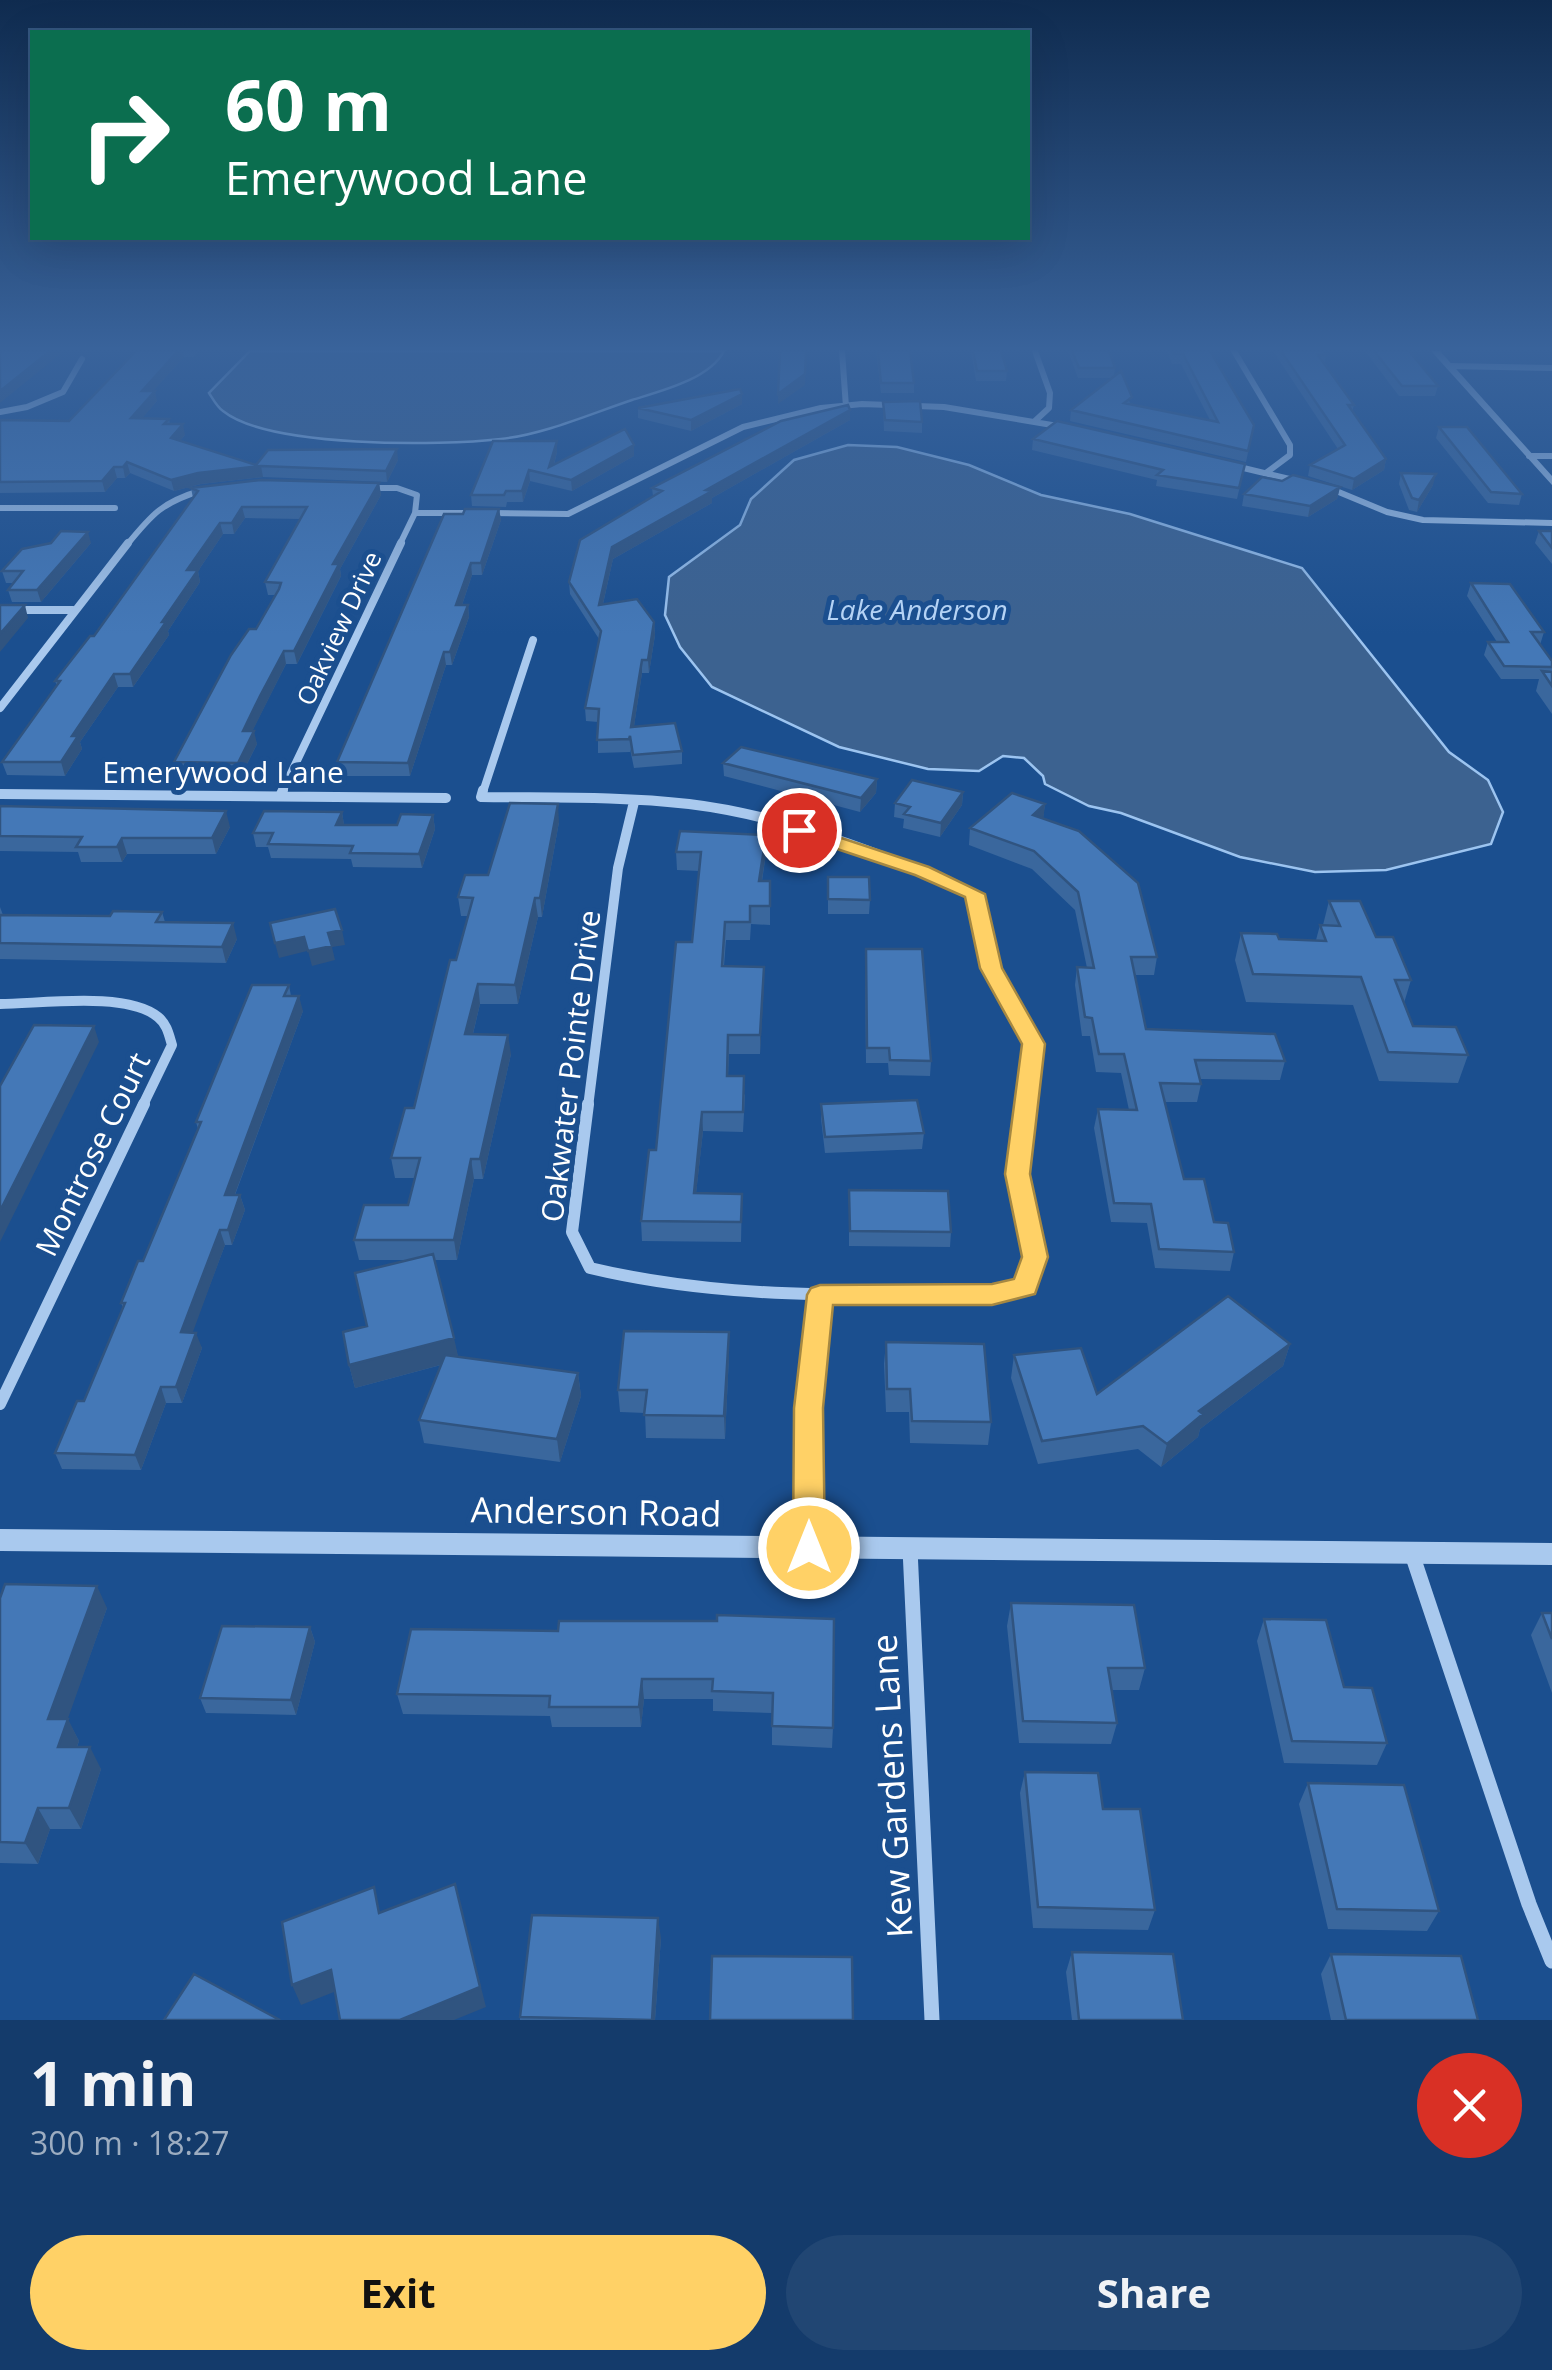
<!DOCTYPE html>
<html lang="en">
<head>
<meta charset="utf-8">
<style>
  :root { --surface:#143b6b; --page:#214673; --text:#f1f3f6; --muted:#9dadc1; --line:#33557e; --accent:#ffd166 }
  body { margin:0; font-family:"Open Sans",sans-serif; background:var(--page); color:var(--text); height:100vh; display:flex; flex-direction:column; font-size:38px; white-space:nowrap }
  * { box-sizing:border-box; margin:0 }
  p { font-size:32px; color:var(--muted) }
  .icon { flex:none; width:55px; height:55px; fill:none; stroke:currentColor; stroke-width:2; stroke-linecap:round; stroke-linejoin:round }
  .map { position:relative; height:2020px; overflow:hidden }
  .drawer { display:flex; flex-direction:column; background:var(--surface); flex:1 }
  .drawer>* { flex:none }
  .banner { position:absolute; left:30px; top:30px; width:1000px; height:210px; border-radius:0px; box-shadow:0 10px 40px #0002,0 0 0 2px var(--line); background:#0b6e4f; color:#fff; overflow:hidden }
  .pin { position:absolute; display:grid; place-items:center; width:85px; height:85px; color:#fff; margin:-42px; border:5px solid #fff; border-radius:50%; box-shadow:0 2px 10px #0007 }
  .me { position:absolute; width:110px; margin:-55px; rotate:0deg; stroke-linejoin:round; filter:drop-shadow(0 0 8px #0008) }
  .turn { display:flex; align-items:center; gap:35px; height:210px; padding:0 30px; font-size:45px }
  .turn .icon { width:130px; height:130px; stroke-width:2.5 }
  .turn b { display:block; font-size:70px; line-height:85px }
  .round { display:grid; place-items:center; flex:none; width:105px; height:105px; border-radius:52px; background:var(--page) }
  .summary { display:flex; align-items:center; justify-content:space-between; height:170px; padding:0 30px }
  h1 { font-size:60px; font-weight:700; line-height:75px }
  .action { display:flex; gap:20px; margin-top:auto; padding:20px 30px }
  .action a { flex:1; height:115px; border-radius:60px; background:var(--accent); color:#111; font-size:40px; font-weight:700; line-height:115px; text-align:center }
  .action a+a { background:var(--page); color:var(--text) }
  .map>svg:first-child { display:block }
</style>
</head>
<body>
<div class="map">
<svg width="1552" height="2020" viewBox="0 0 1552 2020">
  <rect width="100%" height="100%" fill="#1b4f8f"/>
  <!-- water -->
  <path fill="#3c6290" stroke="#9cc4f0" stroke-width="2.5" d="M250,351H724C710,379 661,391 632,400C590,414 545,434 501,439C441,446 269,448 223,411C217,407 213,399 209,393Z
    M848,445L897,447L969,465L1041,495L1130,514L1302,568L1449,752L1488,780L1503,812L1491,844L1386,870L1315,872L1240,857L1121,813L1089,806L1045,784L1043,776L1024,758L1003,756L979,771L928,769L839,747L712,687L680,647L665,615L669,577L740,525L751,499L794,460Z"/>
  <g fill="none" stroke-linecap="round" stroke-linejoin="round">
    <!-- minor-far4 -->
    <path stroke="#a9c9ee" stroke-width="6" d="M842,351L846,407
      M1035,351L1050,393L1049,408L1036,420
      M1234,351L1290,445V455L1266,473
      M1449,366L1552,368
      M0,412L27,407L63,392L82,359
      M1529,456H1552
      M1231,465L1298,481
      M369,488H397L417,495L415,513L399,546
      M1329,488L1387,512L1423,520L1552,523
      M0,508H115
      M415,513H473
      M490,513L568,514L743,427L821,408L862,404L944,407L1064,427
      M126,546C152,514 162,502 203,490"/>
    <!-- minor-far3 -->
    <path stroke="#a9c9ee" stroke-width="8" d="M0,610H73
      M0,708L128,543
      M282,792L401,543
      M483,792L533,640"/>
    <!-- minor-far2 -->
    <path stroke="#a9c9ee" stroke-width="10" d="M483,790L481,797C550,798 620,796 689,804C788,816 884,855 975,894L991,968L1033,1044L1025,1107
      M0,794L446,798
      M280,796L283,790
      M0,1004C40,1004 126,991 158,1017C167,1024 169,1035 172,1045L142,1107
      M588,1107L618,868L634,802"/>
    <!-- minor-far1 -->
    <path stroke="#a9c9ee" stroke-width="12" d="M588,1104L572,1232L590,1268C686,1291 782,1295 880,1295C929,1295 977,1297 1025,1286L1035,1257L1017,1175L1026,1104
      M0,1404L144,1104
      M809,1508L808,1408L821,1295"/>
    <!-- minor -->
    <path stroke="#a9c9ee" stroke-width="15" d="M809,1506V1548
      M910,1549L932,2020
      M1412,1554L1529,1904L1552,1961"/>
    <!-- tertiary -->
    <path fill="#a9c9ee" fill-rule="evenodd" d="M1431,351H1440L1552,476V485Z
      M0,1529L1552,1543V1565L0,1551Z"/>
  </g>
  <!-- wall -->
  <path fill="#3a679d" d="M136,351H198L194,357H184L153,391L157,401L142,418L169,419L170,424L185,435L180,441L256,465L398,460L387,482L263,477L201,484L174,491L130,473L125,478H117L105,492L0,493V420L69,421Z
    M876,351H910L914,383V393H881Z
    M971,351H1001L1007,371L1006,381H976Z
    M1068,351H1109L1115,368L1114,376L1131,404L1210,420L1181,364H1172L1167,351H1210L1254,425L1246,462L1070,421L1071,410L1112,378H1078Z
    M1273,351H1323L1326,355L1324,364L1354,405L1352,412L1386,459L1384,470L1352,490L1308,476L1310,465L1338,449Z
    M1365,351H1409L1438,386L1435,396H1399Z
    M742,394V404L691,431L638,418V408Z
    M883,402L922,422V433L884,431Z
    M850,410V420L712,498V503L613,559L603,604L654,622L655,635L649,673H642L634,726L682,751V764L634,768L630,749V752L598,753V722L586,721L585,708L599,639L570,594L569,582L653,496L652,488Z
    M1439,427L1522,494L1519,505L1488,503L1436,438Z
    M1033,439L1245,464L1237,499L1156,486L1157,480L1032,450Z
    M557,441V452L554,465L634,445V456L572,491L530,481L523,502H507L506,507L472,506L471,495Z
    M1401,473L1433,485L1417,512L1409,510L1399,484Z
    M1282,481L1340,487L1337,499L1308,517L1242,506L1244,494Z
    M379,483L381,495L340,569L341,576L297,664H286L252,731L257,744L241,776H177L174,762L276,595H268L265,582L301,519L245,518L234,534H223L198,571L200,582L168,631L169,635L133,687H118L80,742L82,749L65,776L7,775L2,762L57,686L55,681L94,636L193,498L191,488Z
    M499,509L501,520L482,575H472L462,605H468L469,617L452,665H446L410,776H340L337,762Z
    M1539,531H1552V564L1535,543Z
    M91,543L41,602H12L8,590L14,583H6L2,571Z
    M1471,583L1544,632L1540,645L1552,661V714L1536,691L1539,679H1501L1484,655L1488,642H1497L1467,596Z
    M723,763L877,779L876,793L860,812L724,776Z
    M963,792L962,805L940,837L903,828L904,819L894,817L895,803Z
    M1045,804L1043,818L1157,957L1154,975H1135L1146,1029L1285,1061L1280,1080L1200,1079L1201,1084L1197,1102H1165L1184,1179L1234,1252L1230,1271L1155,1268L1147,1223L1111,1222L1094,1128L1098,1109L1129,1110L1121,1073L1096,1072L1090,1036H1082L1075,985L1077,967L1087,968L1075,910L1032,869L969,845L970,828Z
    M0,806L230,827L216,854H127L122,862H81L78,852L0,851Z
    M342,812L344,825H397L433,815L435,829L422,868L353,867L351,859L271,858L268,847H256L253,833Z
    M559,822L542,917H538L518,1004H480L473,1034L511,1054L483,1179H474L457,1260H434L458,1357L578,1373L581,1396L560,1462L424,1443L419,1420L441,1365L355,1388L349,1365L367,1326L407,1260H359L354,1240L408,1205L415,1178H395L391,1158L414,1108L468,916H461L458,897Z
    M766,835V853L762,881H770V925L751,924L750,940H726L724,966L764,967L760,1054H729L728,1076L745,1095L743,1132L703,1131L696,1193L742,1194L741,1242L642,1241L641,1221L656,1150L692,942L699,871L677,870L676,852Z
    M828,877L870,900L869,914H828Z
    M1329,901L1376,937L1411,980L1404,1003L1413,1026L1468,1055L1458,1083L1379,1081L1353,1005L1246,1002L1235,960L1241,933L1279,939L1316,940L1320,925H1323Z
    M0,907L3,915L110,916L162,912L165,922L237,939L226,963L0,959Z
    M865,963L931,1061L930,1076L889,1075L888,1063H866Z
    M289,985L291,996L303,1011L235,1195H240L245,1210L232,1245H225L192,1332L202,1348L182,1403H166L141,1470L62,1469L55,1453L84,1401L123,1308L121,1303L143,1261L198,1129L196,1122Z
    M821,1104L924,1133L922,1149L825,1153L821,1119Z
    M849,1190L951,1232L950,1247L849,1246Z
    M729,1332V1355L725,1439L646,1438L645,1413L620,1412L618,1390Z
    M886,1342L991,1422L988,1445L910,1443L909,1412H886L884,1364Z
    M1290,1344L1283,1366L1200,1429L1198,1437L1161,1467L1138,1449L1038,1464L1011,1378L1014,1355L1097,1394Z
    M0,1598L107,1608L67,1719L79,1741L77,1747L101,1769L81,1829H50L38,1864L0,1863Z
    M1011,1603L1145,1668L1139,1690H1112L1117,1723L1111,1744L1019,1743L1007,1626Z
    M1542,1613H1552V1693L1531,1635Z
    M1264,1619L1344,1687L1387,1743L1377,1765L1284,1763L1257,1641Z
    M717,1621L833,1728L832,1748L772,1745V1713L713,1711V1699H644L641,1727H552L550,1716L403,1714L397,1694L558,1631Z
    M310,1627L315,1642L296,1715L206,1713L200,1698Z
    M1025,1772L1103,1809L1155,1910L1148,1930L1033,1928L1020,1793Z
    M1308,1783L1439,1911L1427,1931L1328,1929L1299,1804Z
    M661,1938L655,2020H520V2017Z
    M1072,1952L1183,2020H1072L1066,1972Z
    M1331,1954L1478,2020H1331L1321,1974Z"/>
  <!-- shaded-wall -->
  <path fill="#305480" d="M50,351H64L0,403V391Z
    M178,351H183L184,357L144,401L142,391Z
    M806,351L805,385L778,404V394Z
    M155,391L157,401L133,429L131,418Z
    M742,394V404L691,431V420Z
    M850,410V420L712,498V503L613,559L600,617L599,605L612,547L706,490Z
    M183,424L185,435L174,448L171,438Z
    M557,441V452L551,475L549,467Z
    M634,445V456L572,491L571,480Z
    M397,449L398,460L387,482L386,471Z
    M1386,459L1384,470L1352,490L1354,479Z
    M127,462L130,473L125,478L123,467Z
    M261,466L263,477L201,484L174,491L171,480L198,473Z
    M114,467L117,478L105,492L102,481Z
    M529,470L530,481L523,502L522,491Z
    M1436,474L1433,485L1417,512L1419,500Z
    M379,483L381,495L340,569L341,576L297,664L294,651L333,564Z
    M1340,487L1337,499L1308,517L1310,506Z
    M242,507L245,518L234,534L232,523Z
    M499,509L501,520L482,575L481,563Z
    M220,523L223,534L198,571L200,582L168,631L169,635L133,687L130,674L162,622L187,570Z
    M88,532L91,543L41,602L37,590Z
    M471,563L472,575L458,617L456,605Z
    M25,605L28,618L0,652V634Z
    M468,605L469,617L452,665L450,652Z
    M654,622L655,635L649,673L648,660Z
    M284,651L286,664L246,744L243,731Z
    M444,652L446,665L410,776L408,763Z
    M642,660V673L632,740L631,727Z
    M114,674L118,687L80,742L82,749L65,776L61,762L72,736Z
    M254,731L257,744L241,776L238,763Z
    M877,779L876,793L860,812L861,798Z
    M963,792L962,805L940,837L941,823Z
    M558,804L559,822L542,917L540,898Z
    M1045,804L1043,822L1033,815Z
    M226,811L230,827L216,854L212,838Z
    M342,812L344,825H336Z
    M433,815L435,829L422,868L419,854Z
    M766,835V853L759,899V881Z
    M122,838L127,854L122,862L117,847Z
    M535,898L538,917L518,1004L515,985Z
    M233,923L237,939L226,963L222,947Z
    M342,930L345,945L332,947L335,960L312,966L308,951L328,933Z
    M304,937L307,951L279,958L275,943Z
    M764,967V986L760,1054V1035Z
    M478,984L480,1004L468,1054L465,1034Z
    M299,996L303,1011L229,1210L225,1195Z
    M94,1026L99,1042L0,1242V1211Z
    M508,1035L511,1054L483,1179L480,1159Z
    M702,1112L703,1131L694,1213V1193Z
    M471,1159L474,1179L457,1260L454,1240Z
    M240,1195L245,1210L232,1245L228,1230Z
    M220,1230L225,1245L187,1348L181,1332Z
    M729,1332V1355L725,1439L724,1416Z
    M196,1333L202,1348L182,1403L176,1387Z
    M454,1338L459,1360L355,1388L349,1365Z
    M1290,1344L1283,1366L1200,1429L1198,1437L1161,1467L1167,1444L1199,1411Z
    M578,1373L581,1396L560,1462L557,1439Z
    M161,1387L166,1403L141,1470L135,1455Z
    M97,1586L107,1608L60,1741L48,1719Z
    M310,1627L315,1642L296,1715L291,1700Z
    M642,1679L644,1699L641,1727L639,1707Z
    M68,1719L79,1741L69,1768L58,1747Z
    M90,1747L101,1769L81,1829L69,1808Z
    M38,1808L50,1829L38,1864L25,1843Z
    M455,1884L486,2007L454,2020H400Z
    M658,1918L661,1938L655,2020H652Z
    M331,1970L339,1990L301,2005L292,1985Z"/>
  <!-- building -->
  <path fill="#4478b7" stroke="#305480" stroke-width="2.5" d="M0,351H50L0,391Z
    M136,351H178L142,391H155L131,418L169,419L164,424H183L171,438L256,465L268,450L397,449L386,471L261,466L198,473L171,480L127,462L123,467H114L102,481L0,482V420L69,421Z
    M780,351H806L805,374L778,394Z
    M878,351H910L914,383H881Z
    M973,351H1001L1007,371H977Z
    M1072,351H1109L1115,368H1079Z
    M1173,351H1210L1254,425L1248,451L1071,410L1121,371L1132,397L1124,403L1218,422L1183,354H1174Z
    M1281,351H1323L1326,355H1318L1354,405H1348L1386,459L1354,479L1310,465L1345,445Z
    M1374,351H1409L1438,386H1402Z
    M740,389L742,394L691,420L638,408Z
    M920,401L922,422L885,420L883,402Z
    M848,405L850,410L706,490L712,491L612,547L599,605L637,599L654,622L648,660H642L631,727L675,723L682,751L633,755L630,736L629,739L597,740L599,709L585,708L601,631L569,582L580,540L662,491L652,488L781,421Z
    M1057,421L1245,464L1239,488L1157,475L1163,470L1033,439Z
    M1439,427H1467L1522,494L1491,492Z
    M625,429L634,445L571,480L529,470L522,491H506L504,495H471L493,441H557L549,467Z
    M1401,473L1436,474L1419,500L1412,498Z
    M1293,475L1340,487L1310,506L1244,494L1262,477L1282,481Z
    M261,480L379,483L333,564H339L294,651H284L260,696L243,731H254L238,763L174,762L231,655L249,629H256L279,589L281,583L265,582L307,507H242L232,523H220L187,570H198L162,622H166L130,674H114L72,736H78L61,762H2L60,681H55L90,636H94L198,491L191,488Z
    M465,509H499L481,563H471L456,605H468L450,652H444L408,763L337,762L444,514H463Z
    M61,531L88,532L37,590H8L23,571H2L22,549L51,543Z
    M1539,531H1552V548Z
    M1471,583L1510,584L1544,632H1531L1552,661V667L1504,666L1488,642H1508Z
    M0,605H25L0,634Z
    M1542,671L1552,672V686Z
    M741,747L877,779L861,798L723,763Z
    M912,780L963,792L941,823L904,814L910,807L895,803Z
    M1012,793L1045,804L1033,815L1079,831L1138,883L1157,957H1131L1146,1029L1275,1034L1285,1061L1195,1060L1201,1084L1160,1083L1184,1179H1204L1214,1222L1228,1223L1234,1252L1159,1249L1151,1204L1114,1203L1098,1109L1137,1110L1124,1054H1099L1092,1018L1085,1017L1077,967L1094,968L1078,892L1034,851L970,828Z
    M510,803L558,804L540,898H535L515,985L478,984L465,1034L508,1035L480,1159H471L454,1240H354L364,1205H408L420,1158H391L405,1108H414L450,960H456L473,898L458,897L465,875H488Z
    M0,806L226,811L212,838H122L117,847H76L82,837L0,836Z
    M264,811L342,812L336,825H397L401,814L433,815L419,854L350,853L353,846L268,844L273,833H253Z
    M680,831L766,835L759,881H770V906H750V922H725L722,966L764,967L760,1035H728L727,1076H744L743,1112H702L694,1193L742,1194L741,1222L641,1221L649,1150H656L676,942H692L701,852H676Z
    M828,877H869L870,900L828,899Z
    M1329,901H1360L1376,937H1393L1411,980H1395L1413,1026L1456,1027L1468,1055L1388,1052L1361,977L1253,974L1241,933L1277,934L1279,939L1326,941L1320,925L1340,926Z
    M335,909L342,930L328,933L332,946L308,951L304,937L275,943L270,923Z
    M113,911L162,912L156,922L233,923L222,947L0,943V915L110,916Z
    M866,949H922L931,1061L890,1060L889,1048H867Z
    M252,985H289L284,996H299L225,1195H240L228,1230H220L181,1332L196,1333L176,1387H161L135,1455L55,1453L77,1401H84L125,1303H121L138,1261H143L201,1122H196Z
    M34,1025L94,1026L0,1211V1086Z
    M917,1100L924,1133L825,1137L821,1104Z
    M849,1190L948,1191L951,1232L850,1231Z
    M433,1254L454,1338L349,1365L343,1332L367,1326L355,1273Z
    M1228,1296L1290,1344L1199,1411L1203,1414L1167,1444L1143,1426L1042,1441L1014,1355L1081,1348L1097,1394Z
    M624,1331L729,1332L724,1416L644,1415L647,1390H618Z
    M886,1342L984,1344L991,1422L912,1421L910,1389H887Z
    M445,1355L578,1373L557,1439L419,1420Z
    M5,1584L97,1586L48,1719H68L58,1747H90L69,1808H38L25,1843L0,1842V1598Z
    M1011,1603L1134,1605L1145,1668H1108L1117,1723L1023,1721Z
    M1542,1613H1552V1639Z
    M717,1615L834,1619L833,1728L772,1726L773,1693L712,1691L713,1679H642L639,1707H549L550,1696L397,1694L411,1629L558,1631L559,1621H717Z
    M1264,1619L1326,1620L1344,1687L1372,1688L1387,1743L1292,1741Z
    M222,1626L310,1627L291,1700L200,1698Z
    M1025,1772L1098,1773L1103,1809H1140L1155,1910L1038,1907Z
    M1308,1783L1404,1785L1439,1911L1337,1909Z
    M455,1884L480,1987L400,2020H340L331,1970L292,1985L282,1922L374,1887L379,1913Z
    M532,1915L658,1918L652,2020L520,2017Z
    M1072,1952L1173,1954L1183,2020H1079Z
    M1331,1954L1461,1956L1478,2020H1346Z
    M712,1956L852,1957L853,2020H710Z
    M194,1974L280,2020H164Z"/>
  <!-- sky -->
  <linearGradient id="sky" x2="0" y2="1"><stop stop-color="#0f2b4f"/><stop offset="0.55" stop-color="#39639b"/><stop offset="1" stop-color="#39639b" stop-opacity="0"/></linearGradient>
  <rect width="1552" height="634" fill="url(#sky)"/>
  <!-- route -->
  <path fill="#ffd166" stroke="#a68842" stroke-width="2.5" d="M799,824L929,867L985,894L1002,968L1045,1044L1030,1174L1048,1257L1035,1294L992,1305H833L823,1408L825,1548L820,1557L809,1561L798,1557L793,1548L794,1408L807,1295L811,1288L820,1285L992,1284L1014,1279L1022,1257L1005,1174L1022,1044L980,968L965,897L915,875L792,834V826Z"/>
  <g text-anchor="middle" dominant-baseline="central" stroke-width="10" stroke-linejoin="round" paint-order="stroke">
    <!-- far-street labels -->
    <g font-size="25" fill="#fff" stroke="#1b4f8f">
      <text transform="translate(338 628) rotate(-65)">Oakview Drive</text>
    </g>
    <!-- far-water labels -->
    <g font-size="28" font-style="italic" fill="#b5d3f5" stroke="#1b4f8f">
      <text x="917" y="609">Lake Anderson</text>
    </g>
    <!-- street labels -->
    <g font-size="30" fill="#fff" stroke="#1b4f8f">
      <text x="223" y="771">Emerywood Lane</text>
      <text transform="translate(570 1066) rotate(-83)">Oakwater Pointe Drive</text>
      <text transform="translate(92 1154) rotate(-64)">Montrose Court</text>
    </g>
    <!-- near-street labels -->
    <g font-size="35" fill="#fff" stroke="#1b4f8f">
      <text transform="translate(596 1511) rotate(1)">Anderson Road</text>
      <text transform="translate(891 1786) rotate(-93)">Kew Gardens Lane</text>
    </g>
  </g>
</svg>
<div class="pin" style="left:799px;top:830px;background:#d93025"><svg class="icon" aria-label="arrive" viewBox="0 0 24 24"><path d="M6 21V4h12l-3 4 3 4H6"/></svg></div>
<svg class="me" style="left:809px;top:1548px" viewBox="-20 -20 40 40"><circle r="17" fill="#ffd166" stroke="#fff" stroke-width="3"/><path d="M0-11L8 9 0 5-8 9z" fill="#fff"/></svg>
<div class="banner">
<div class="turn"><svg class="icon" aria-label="right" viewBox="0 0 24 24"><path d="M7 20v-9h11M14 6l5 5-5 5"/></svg><div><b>60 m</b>Emerywood Lane</div></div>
</div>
</div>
<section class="drawer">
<div class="summary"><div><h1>1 min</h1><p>300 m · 18:27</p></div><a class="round" style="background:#d93025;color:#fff"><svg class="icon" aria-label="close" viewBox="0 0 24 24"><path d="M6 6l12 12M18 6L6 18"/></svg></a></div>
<div class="action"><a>Exit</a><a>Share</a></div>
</section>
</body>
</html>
